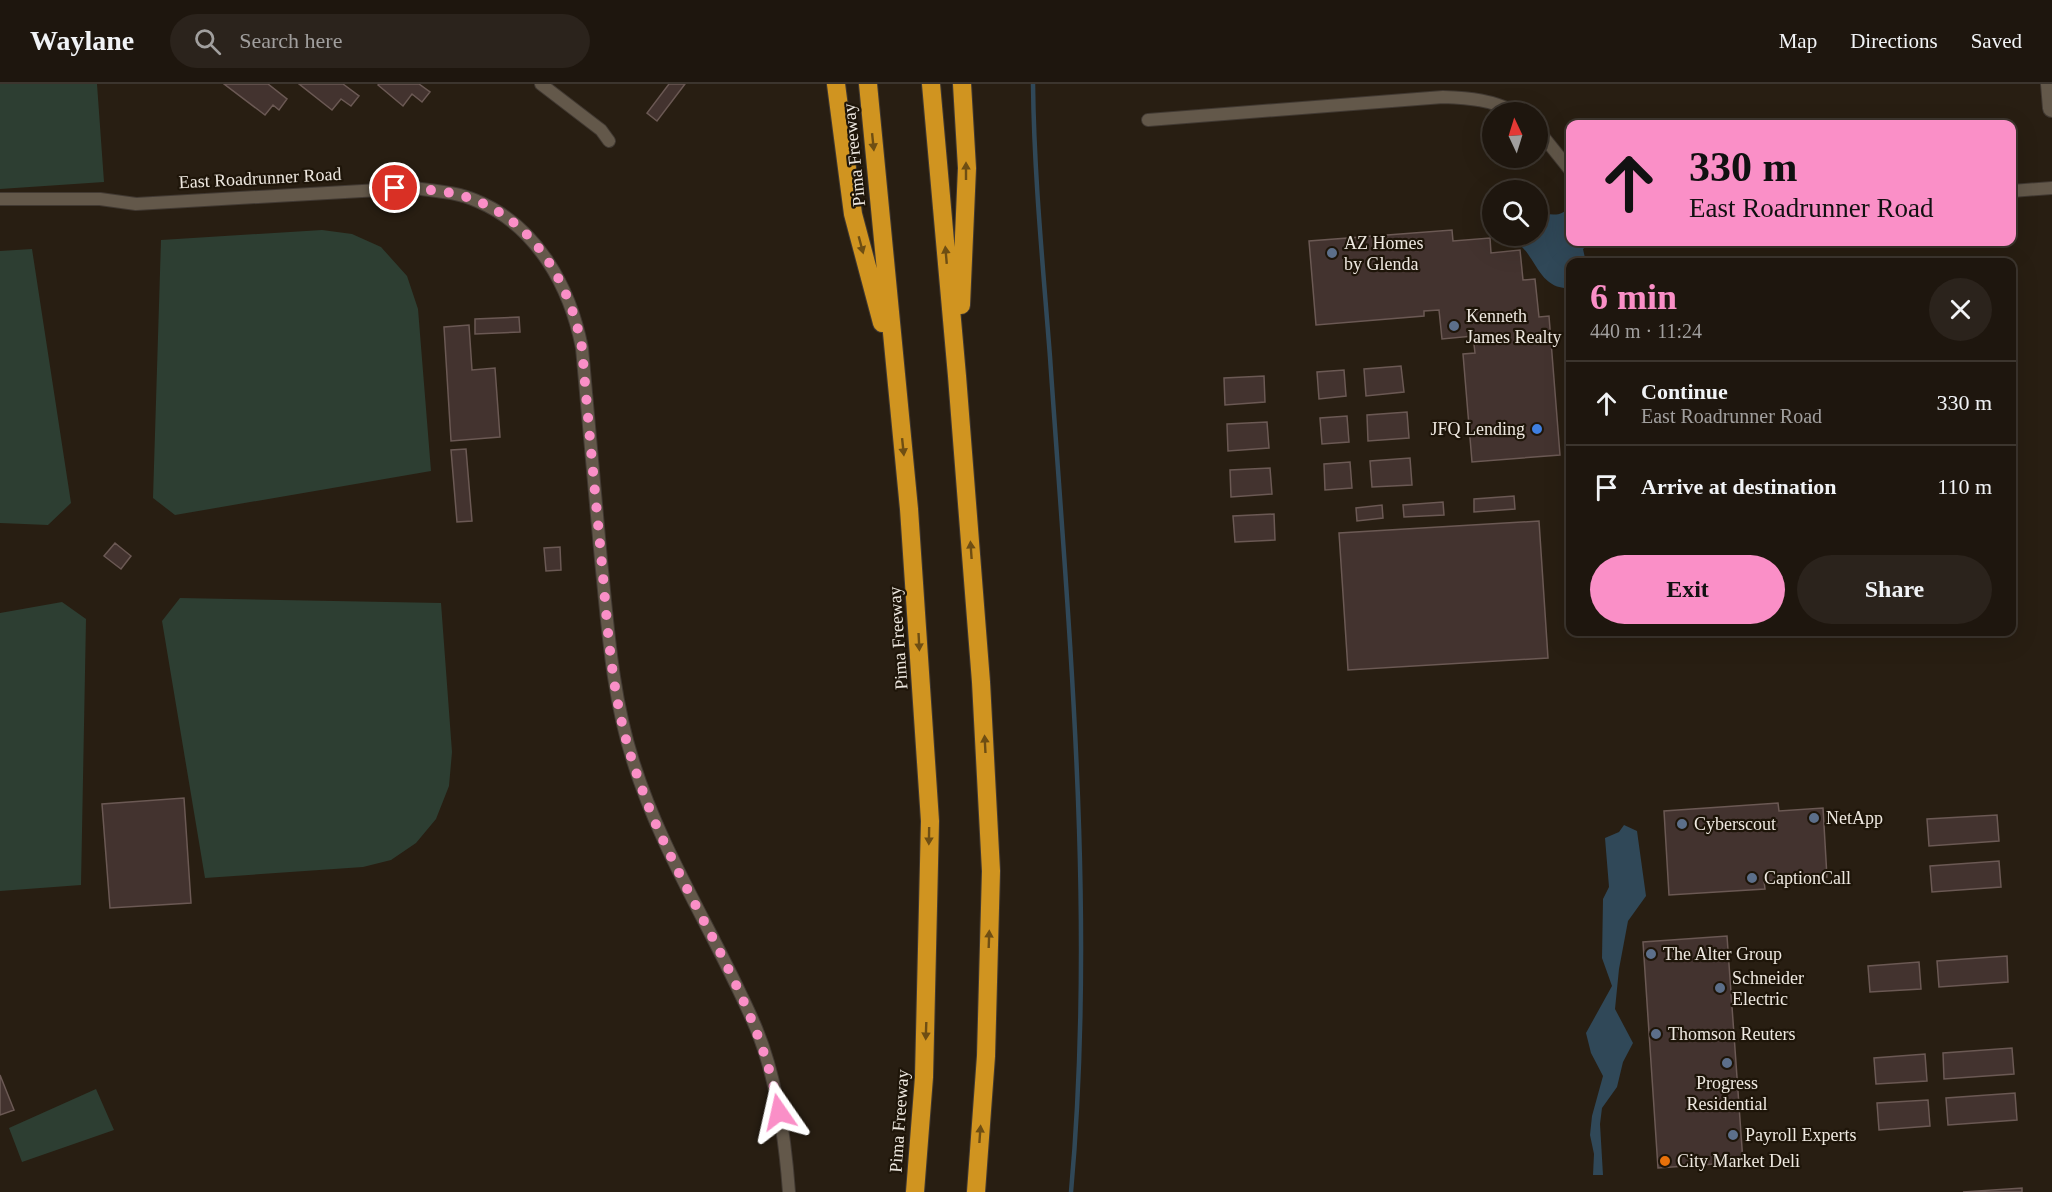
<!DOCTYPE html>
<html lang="en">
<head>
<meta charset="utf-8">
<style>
  :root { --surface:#1e160e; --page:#2b231c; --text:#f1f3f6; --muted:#a19f9e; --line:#3c352e; --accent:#fa8fc7 }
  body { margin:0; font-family:Georgia,serif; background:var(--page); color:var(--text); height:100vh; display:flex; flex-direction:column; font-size:22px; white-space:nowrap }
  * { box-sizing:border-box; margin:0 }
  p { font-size:20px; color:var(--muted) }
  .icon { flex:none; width:33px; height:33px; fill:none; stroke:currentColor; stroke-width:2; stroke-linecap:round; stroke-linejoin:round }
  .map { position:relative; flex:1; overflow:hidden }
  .sheet { position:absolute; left:1566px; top:174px; width:450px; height:378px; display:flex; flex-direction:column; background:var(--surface); border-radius:12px; box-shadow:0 6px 24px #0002,0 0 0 2px var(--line) }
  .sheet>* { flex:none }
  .guide { position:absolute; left:1566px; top:36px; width:450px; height:126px; border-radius:12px; box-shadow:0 6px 24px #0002,0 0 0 2px var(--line); background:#fa8fc7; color:#111; overflow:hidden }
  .needle { width:39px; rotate:356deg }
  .tools { position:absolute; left:1482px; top:18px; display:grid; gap:12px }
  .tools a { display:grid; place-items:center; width:66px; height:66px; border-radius:50%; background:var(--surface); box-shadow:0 6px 24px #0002,0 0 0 2px var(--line); font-size:30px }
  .pin { position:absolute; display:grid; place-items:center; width:51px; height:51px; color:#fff; margin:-26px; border:3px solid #fff; border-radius:50%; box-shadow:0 2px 6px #0007 }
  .me { position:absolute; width:66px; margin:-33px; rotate:349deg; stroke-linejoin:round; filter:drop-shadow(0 0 4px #0008) }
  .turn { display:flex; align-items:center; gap:21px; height:126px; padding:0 24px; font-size:27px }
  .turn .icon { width:78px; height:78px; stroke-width:2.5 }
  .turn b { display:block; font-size:42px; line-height:51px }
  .round { display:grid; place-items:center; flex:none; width:63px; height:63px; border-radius:32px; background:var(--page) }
  .overview { display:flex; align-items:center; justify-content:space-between; height:102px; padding:0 24px }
  h1 { font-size:36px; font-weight:700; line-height:45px; color:var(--accent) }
  .button { display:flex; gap:12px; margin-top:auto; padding:12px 24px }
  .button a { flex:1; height:69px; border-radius:36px; background:var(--accent); color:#111; font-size:24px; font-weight:700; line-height:69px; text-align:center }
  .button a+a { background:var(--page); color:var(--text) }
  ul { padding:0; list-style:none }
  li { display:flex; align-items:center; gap:18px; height:84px; padding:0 24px; border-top:2px solid var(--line) }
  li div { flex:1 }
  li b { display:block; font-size:22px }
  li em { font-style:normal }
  header { display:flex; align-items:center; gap:36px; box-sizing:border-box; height:84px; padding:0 30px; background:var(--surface); border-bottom:2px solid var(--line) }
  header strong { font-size:28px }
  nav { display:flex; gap:33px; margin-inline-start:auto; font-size:21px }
  .search { width:420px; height:54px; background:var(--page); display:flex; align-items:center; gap:15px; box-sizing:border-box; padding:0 21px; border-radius:33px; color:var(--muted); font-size:22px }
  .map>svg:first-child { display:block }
</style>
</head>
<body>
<header>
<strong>Waylane</strong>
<div class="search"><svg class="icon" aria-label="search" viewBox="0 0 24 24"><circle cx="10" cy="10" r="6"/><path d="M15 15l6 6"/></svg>Search here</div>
<nav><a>Map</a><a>Directions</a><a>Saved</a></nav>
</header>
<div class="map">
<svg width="2052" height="1108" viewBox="0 0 2052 1108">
  <rect width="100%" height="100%" fill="#281e12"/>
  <!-- green -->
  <path fill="#2d3e32" d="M0,0H97L104,98L0,105Z
    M322,146L352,150L381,163L407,192L418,225L431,387L175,431L153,414L161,156Z
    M32,165L71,419L48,441L0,439V167Z
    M180,514L441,519L452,668L449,702L436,735L416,759L391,776L363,783L205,794L162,537Z
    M62,518L86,535L81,801L0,807V529Z
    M96,1005L114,1046L22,1078L9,1044Z"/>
  <!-- water -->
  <path fill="#304858" d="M1570,121V158H1592L1583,165L1585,174L1589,178H1570V217H1567L1564,204C1540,201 1536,176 1521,162C1518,159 1512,158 1508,156V152H1538V128C1550,131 1563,134 1570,121Z
    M1624,741L1637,747L1646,812L1628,837L1619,885L1615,925L1633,959L1623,978L1617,1003L1602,1024L1600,1040L1603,1091H1593L1594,1070L1590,1051L1592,1032L1603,992L1591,969L1586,949L1612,902L1602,874L1603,815L1609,803L1605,754L1619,748Z"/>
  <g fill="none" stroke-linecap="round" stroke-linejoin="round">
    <!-- stream -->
    <path stroke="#304858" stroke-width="4.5" d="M1033,0C1034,91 1043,182 1050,273C1069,550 1096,830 1071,1108"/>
  </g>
  <!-- building -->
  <path fill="#43332f" stroke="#6b5954" stroke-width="1.5" d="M224,0H268L287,15L279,26L273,21L265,31Z
    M299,0H343L359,12L351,22L341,15L332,26Z
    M379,0H419L430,8L422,18L412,10L403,22L378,1Z
    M669,0H685L657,37L647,29Z
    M1452,146L1453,157L1490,154L1491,169L1520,166L1523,196L1535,195L1539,233L1549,232L1560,371L1472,378L1463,270L1475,269L1473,252L1442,255L1439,226L1424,227V232L1316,241L1309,157Z
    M519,233L520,248L475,250V235Z
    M469,241L472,286L495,284L500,353L451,357L444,243Z
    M1401,282L1404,308L1366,312L1364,285Z
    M1344,286L1346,312L1319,315L1317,288Z
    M1264,292L1265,318L1225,321L1224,294Z
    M1407,328L1409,354L1368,357L1367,331Z
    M1347,332L1349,358L1322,360L1320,334Z
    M1267,338L1269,364L1228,367L1227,340Z
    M466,365L472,437L457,438L451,366Z
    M1410,374L1412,401L1372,403L1370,377Z
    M1350,378L1352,404L1325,406L1324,380Z
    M1270,384L1272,410L1231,413L1230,386Z
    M1514,412L1515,425L1474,428V415Z
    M1443,418L1444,431L1404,433L1403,421Z
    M1382,421L1383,434L1357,437L1356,424Z
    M1274,430L1275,456L1235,458L1233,432Z
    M1539,437L1548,574L1348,586L1339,449Z
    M115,459L131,472L121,485L104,472Z
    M560,463L561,486L546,487L544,464Z
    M184,714L191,819L110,824L102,720Z
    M1778,719L1779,727L1823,724L1827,793L1764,797L1765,805L1669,811L1664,727Z
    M1997,731L1999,757L1929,762L1927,735Z
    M1999,777L2001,803L1932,808L1930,782Z
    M1727,852L1743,1078L1658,1084L1643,858Z
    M2007,872L2008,898L1939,903L1937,877Z
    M1919,878L1921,905L1870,908L1868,882Z
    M2012,964L2014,990L1944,995L1943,969Z
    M1925,970L1927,997L1876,1000L1874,974Z
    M0,991L14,1026L0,1031Z
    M2015,1009L2017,1036L1948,1041L1946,1014Z
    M1928,1016L1930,1042L1879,1046L1877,1019Z
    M2022,1104V1108H1963Z"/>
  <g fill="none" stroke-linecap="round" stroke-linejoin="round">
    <!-- street casing -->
    <g stroke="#413932" stroke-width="14">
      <path id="street" d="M541,0L601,46L609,57
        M1148,36L1443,13C1472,14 1490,16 1516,28
        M1538,46L1570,86
        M2012,107L2052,104
        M0,115H100L136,120L414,104C435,107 457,108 477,117C537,142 570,203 582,264C588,335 595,405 601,476C608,544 612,611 633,677C662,771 718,854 756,944C777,995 785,1053 789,1108"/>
    </g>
    <!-- secondary casing -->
    <g stroke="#413932" stroke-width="20">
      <path id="secondary" d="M2050,0L2052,24"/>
    </g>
    <!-- highway casing -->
    <g stroke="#413932" stroke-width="20">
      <path id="highway" d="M836,0L853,130L882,239
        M868,0L909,425L930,737L924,993L915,1108
        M931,0L957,292L981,598L991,787L986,972L976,1108
        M961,221L967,84L962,0"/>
    </g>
    <!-- street -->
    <use href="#street" stroke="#63584a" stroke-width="12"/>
    <!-- secondary -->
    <use href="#secondary" stroke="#63584a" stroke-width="18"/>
    <!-- highway -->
    <use href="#highway" stroke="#d09420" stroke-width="18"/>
  </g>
  <!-- one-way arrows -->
  <defs><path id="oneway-solid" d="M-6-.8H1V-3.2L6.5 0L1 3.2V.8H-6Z" transform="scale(1.5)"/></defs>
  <g fill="#6e4e13">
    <use href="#oneway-solid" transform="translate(873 58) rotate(84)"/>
    <use href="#oneway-solid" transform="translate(966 87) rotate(-90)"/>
    <use href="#oneway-solid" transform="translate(861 161) rotate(75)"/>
    <use href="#oneway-solid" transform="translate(946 171) rotate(-95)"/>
    <use href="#oneway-solid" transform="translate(903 363) rotate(84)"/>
    <use href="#oneway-solid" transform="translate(971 466) rotate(-94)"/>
    <use href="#oneway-solid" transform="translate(919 558) rotate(87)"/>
    <use href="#oneway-solid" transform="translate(985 660) rotate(-93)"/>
    <use href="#oneway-solid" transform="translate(929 752) rotate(91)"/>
    <use href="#oneway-solid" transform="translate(989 855) rotate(-88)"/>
    <use href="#oneway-solid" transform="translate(926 947) rotate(92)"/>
    <use href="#oneway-solid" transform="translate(980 1050) rotate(-86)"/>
  </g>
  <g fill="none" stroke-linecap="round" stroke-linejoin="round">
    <!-- route -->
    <path stroke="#fa8fc7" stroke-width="10" stroke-dasharray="0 18" d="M395,104C422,105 452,106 477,117C537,141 571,203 582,264C588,336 595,409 602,481C608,549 612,617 634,682C641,703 649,725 658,745C700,839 761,925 779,1028"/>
  </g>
  <!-- markers -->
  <g fill="#5c6f8a" stroke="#1e1509" stroke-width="2">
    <circle cx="1332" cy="169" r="6"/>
    <circle cx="1454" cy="242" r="6"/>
    <circle cx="1814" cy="734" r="6"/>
    <circle cx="1682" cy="740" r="6"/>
    <circle cx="1752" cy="794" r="6"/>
    <circle cx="1651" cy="870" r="6"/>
    <circle cx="1720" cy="904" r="6"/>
    <circle cx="1656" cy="950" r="6"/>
    <circle cx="1727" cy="979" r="6"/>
    <circle cx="1733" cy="1051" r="6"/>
  </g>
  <circle fill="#3f7fe0" stroke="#1e1509" stroke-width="2" cx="1537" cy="345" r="6"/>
  <circle fill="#e8710a" stroke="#1e1509" stroke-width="2" cx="1665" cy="1077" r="6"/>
  <g text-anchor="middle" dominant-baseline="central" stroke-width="4.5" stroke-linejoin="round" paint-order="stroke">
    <!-- street labels -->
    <g font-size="18" fill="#eee8e0" stroke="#1e1509">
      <text transform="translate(854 71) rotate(-96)">Pima Freeway</text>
      <text transform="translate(260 94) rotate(-3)">East Roadrunner Road</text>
      <text transform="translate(898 554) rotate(-94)">Pima Freeway</text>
      <text transform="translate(899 1037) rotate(-86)">Pima Freeway</text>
    </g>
    <!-- poi labels -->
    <g font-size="18" fill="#eee8e0" stroke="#1e1509" text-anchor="start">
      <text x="1344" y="159">AZ Homes<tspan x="1344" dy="21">by Glenda</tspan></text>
      <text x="1466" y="232">Kenneth<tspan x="1466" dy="21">James Realty</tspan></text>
      <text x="1525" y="345" text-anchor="end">JFQ Lending</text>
      <text x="1826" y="734">NetApp</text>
      <text x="1694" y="740">Cyberscout</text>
      <text x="1764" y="794">CaptionCall</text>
      <text x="1663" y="870">The Alter Group</text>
      <text x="1732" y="894">Schneider<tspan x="1732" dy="21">Electric</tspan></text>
      <text x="1668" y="950">Thomson Reuters</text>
      <text x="1727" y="999" text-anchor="middle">Progress<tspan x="1727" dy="21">Residential</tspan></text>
      <text x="1745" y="1051">Payroll Experts</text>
      <text x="1677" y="1077">City Market Deli</text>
    </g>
  </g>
</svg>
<div class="tools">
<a><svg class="needle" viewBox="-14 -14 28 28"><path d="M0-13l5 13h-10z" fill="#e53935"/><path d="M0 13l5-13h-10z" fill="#a19f9e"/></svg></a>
<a><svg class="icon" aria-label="search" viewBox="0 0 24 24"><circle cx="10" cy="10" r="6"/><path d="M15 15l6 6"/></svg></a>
</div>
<div class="pin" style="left:395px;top:104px;background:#d93025"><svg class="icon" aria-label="arrive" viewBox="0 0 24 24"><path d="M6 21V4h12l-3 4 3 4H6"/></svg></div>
<svg class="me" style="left:779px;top:1028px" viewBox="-20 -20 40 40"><path d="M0-17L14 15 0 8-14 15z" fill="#fa8fc7" stroke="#fff" stroke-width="4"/></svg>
<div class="guide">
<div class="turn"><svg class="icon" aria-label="ahead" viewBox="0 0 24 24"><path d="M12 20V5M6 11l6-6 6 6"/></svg><div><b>330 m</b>East Roadrunner Road</div></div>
</div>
<section class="sheet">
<div class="overview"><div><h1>6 min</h1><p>440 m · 11:24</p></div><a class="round"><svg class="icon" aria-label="close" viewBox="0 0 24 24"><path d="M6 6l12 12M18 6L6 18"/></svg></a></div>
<ul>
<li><svg class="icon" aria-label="ahead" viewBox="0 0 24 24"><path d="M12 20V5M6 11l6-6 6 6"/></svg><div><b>Continue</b><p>East Roadrunner Road</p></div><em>330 m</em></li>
<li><svg class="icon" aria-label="arrive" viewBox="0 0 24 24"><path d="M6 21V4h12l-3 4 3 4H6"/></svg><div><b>Arrive at destination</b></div><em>110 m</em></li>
</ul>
<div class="button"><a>Exit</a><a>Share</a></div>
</section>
</div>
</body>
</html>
